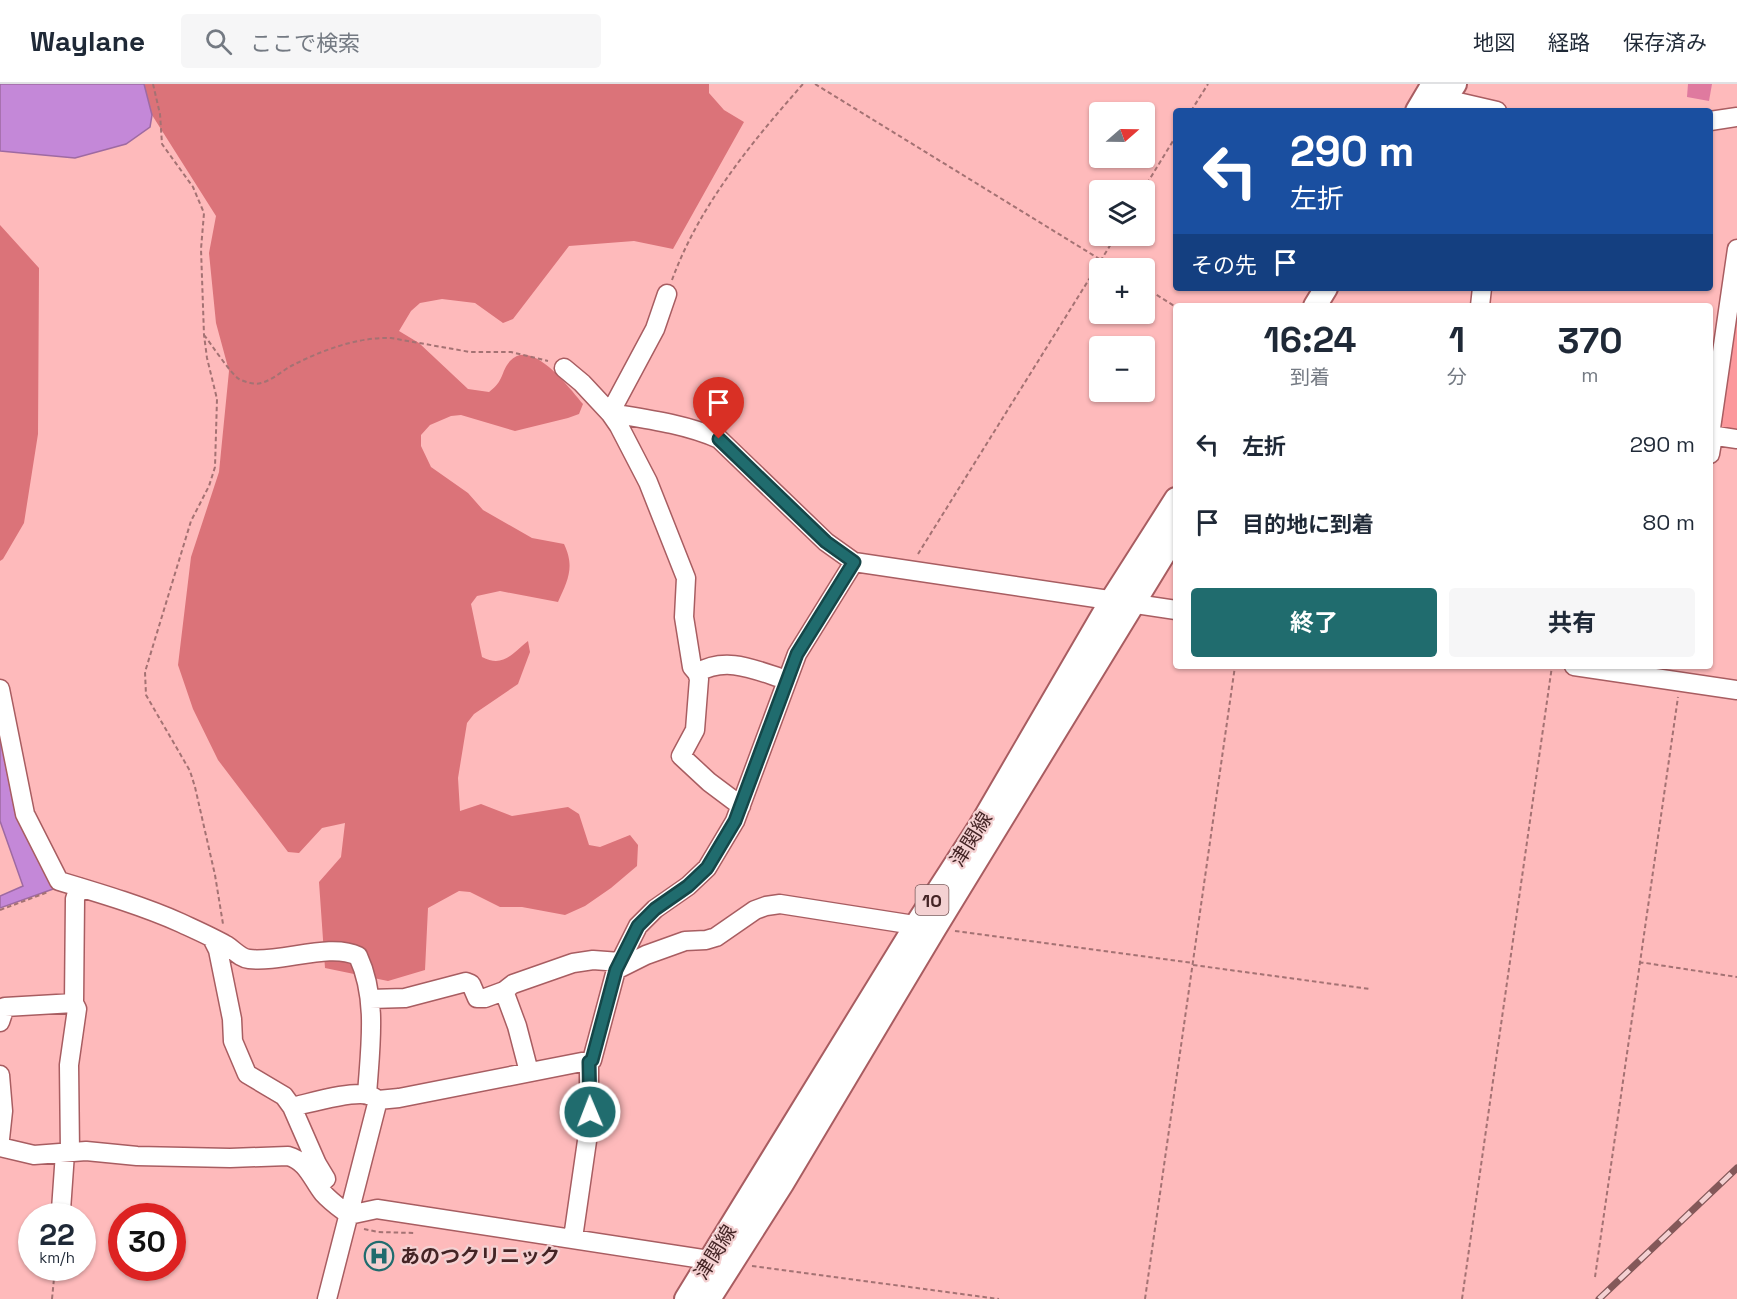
<!DOCTYPE html>
<html lang="ja">
<head>
<meta charset="utf-8">
<style>
  :root { --surface:#fff; --page:#f6f6f7; --text:#1f2937; --muted:#747a83; --line:#e0e1e3; --accent:#206c6e }
  body { margin:0; font-family:"Space Grotesk","Noto Sans JP",sans-serif; background:var(--page); color:var(--text); height:100vh; display:flex; flex-direction:column; font-size:22px; white-space:nowrap }
  * { box-sizing:border-box; margin:0 }
  p { font-size:20px; color:var(--muted) }
  .icon { flex:none; width:33px; height:33px; fill:none; stroke:currentColor; stroke-width:2; stroke-linecap:round; stroke-linejoin:round }
  .map { position:relative; flex:1; overflow:hidden }
  .drawer { position:absolute; left:1173px; top:219px; width:540px; height:366px; display:flex; flex-direction:column; background:var(--surface); border-radius:6px; box-shadow:0 2px 4px #0004 }
  .drawer>* { flex:none }
  .guide { position:absolute; left:1173px; top:24px; width:540px; height:183px; border-radius:6px; box-shadow:0 2px 4px #0004; background:#1a4fa0; color:#fff; overflow:hidden }
  .needle { width:39px; rotate:70deg }
  .fabs { position:absolute; left:1089px; top:18px; display:grid; gap:12px }
  .fabs a { display:grid; place-items:center; width:66px; height:66px; border-radius:6px; background:var(--surface); box-shadow:0 2px 4px #0004; font-size:30px }
  .speed { position:absolute; left:18px; top:1119px; display:flex; gap:12px; font-size:30px; font-weight:700; text-align:center }
  .speed>* { display:grid; place-content:center; width:78px; height:78px; border-radius:50%; background:var(--surface); box-shadow:0 2px 4px #0004; line-height:1 }
  .speed small { font-size:15px; font-weight:400 }
  .speed .limit { border:9px solid #d22; background:#fff; color:#111 }
  .pin { position:absolute; display:grid; place-items:center; width:51px; height:51px; color:#fff; margin:-62px -26px; border-radius:50% 50% 50% 0; rotate:-45deg; box-shadow:0 0 6px #0007 }
  .pin .icon { rotate:45deg }
  .me { position:absolute; width:66px; margin:-33px; rotate:359deg; stroke-linejoin:round; filter:drop-shadow(0 0 4px #0008) }
  .turn { display:flex; align-items:center; gap:21px; height:126px; padding:0 18px; font-size:27px }
  .turn .icon { width:78px; height:78px; stroke-width:2.5 }
  .turn b { display:block; font-size:42px; line-height:51px }
  .then { display:flex; align-items:center; height:57px; padding:0 18px; background:#0003; gap:12px; font-size:22px }
  .eta { display:flex; justify-content:space-evenly; align-items:center; height:102px; text-align:center }
  .eta b { font-size:36px; font-weight:700; line-height:42px }
  .button { display:flex; gap:12px; margin-top:auto; padding:12px 18px }
  .button a { flex:1; height:69px; border-radius:6px; background:var(--accent); color:#fff; font-size:24px; font-weight:700; line-height:69px; text-align:center }
  .button a+a { background:var(--page); color:var(--text) }
  ul { padding:0; list-style:none }
  li { display:flex; align-items:center; gap:18px; height:78px; padding:0 18px }
  li div { flex:1 }
  li b { display:block; font-size:22px }
  li em { font-style:normal }
  header { display:flex; align-items:center; gap:36px; box-sizing:border-box; height:84px; padding:0 30px; background:var(--surface); border-bottom:2px solid var(--line) }
  header strong { font-size:28px }
  nav { display:flex; gap:33px; margin-inline-start:auto; font-size:21px }
  .search { width:420px; height:54px; background:var(--page); display:flex; align-items:center; gap:15px; box-sizing:border-box; padding:0 21px; border-radius:6px; color:var(--muted); font-size:22px }
  .map>svg:first-child { display:block }
</style>
</head>
<body>
<header>
<strong>Waylane</strong>
<div class="search"><svg class="icon" aria-label="search" viewBox="0 0 24 24"><circle cx="10" cy="10" r="6"/><path d="M15 15l6 6"/></svg>ここで検索</div>
<nav><a>地図</a><a>経路</a><a>保存済み</a></nav>
</header>
<div class="map">
<svg width="1737" height="1215" viewBox="0 0 1737 1215">
  <rect width="100%" height="100%" fill="#febabb"/>
  <!-- green -->
  <path fill="#fc989c" d="M1737,223V350L1727,348L1720,341Z"/>
  <!-- forest -->
  <path fill="#db7379" d="M144,0H709V9L724,26L744,38L673,165L634,157L569,162L513,235L503,239L475,219L442,215L420,219L411,227L399,247L419,259L468,305L489,308C505,296 500,289 510,277C532,253 570,305 583,320L579,330L568,334L515,347L461,331L451,332L430,341L421,351V362L431,383L468,409L483,426L532,454L564,460C575,483 568,496 558,518L500,507L477,512L471,520L482,573C503,584 512,570 528,557L530,568L518,600L474,630L467,639L458,694L460,727L481,720L512,732L568,723L579,730L589,761L600,763L630,751L638,761L637,782L611,804L585,822L565,831L522,823H500L470,808L459,807L428,824L425,886L388,897L325,884L319,798L341,773L345,739L322,744L299,769L288,768L218,676L193,625L178,581L191,473L219,388L229,287L216,239L209,169L216,132L152,31Z
    M0,141L39,184L38,350L24,439L3,475L0,477Z"/>
  <!-- water -->
  <path fill="#c488d8" stroke="#9e6aa2" stroke-width="1.5" d="M0,0H144L152,31L150,43L126,60L75,74L0,67Z
    M0,638L56,804L0,824V812L23,802L0,737Z"/>
  <!-- building -->
  <path fill="#df7a9f" d="M1688,0H1712L1709,17L1687,13Z"/>
  <g fill="none" stroke-linecap="round" stroke-linejoin="round">
    <!-- minor casing -->
    <g stroke="#a85d61" stroke-width="21">
      <path id="minor" d="M1445,15L1497,27
        M1710,37L1737,33
        M1737,165L1710,351L1737,355
        M1480,222L1482,204
        M564,284L582,299L610,329L619,342L648,398L686,494L684,533L692,583L697,589L699,595L695,646L681,672L709,698L741,722
        M610,329C646,335 685,340 719,355L826,458L854,478L1176,526
        M610,329L655,245L667,210
        M1710,370L1713,352
        M1574,582L1737,606
        M697,589C727,571 757,587 787,596
        M0,605L25,730L59,797C99,809 143,822 181,839C196,846 212,853 226,861C234,866 240,874 249,875C282,879 330,858 358,872C378,915 370,964 367,1011
        M212,854L218,866L232,935L233,957L247,990L284,1012L292,1023L317,1080L326,1095
        M616,886L646,871L685,857L706,856L716,853L755,826L766,822L780,820L927,843
        M504,907L517,942L529,988
        M370,915L405,914L466,898L471,900L477,914H485L504,907L513,900L573,879L593,876L620,878
        M0,938L5,923L74,919L75,815L79,803
        M0,991L3,1027L0,1055
        M292,1023C310,1019 353,1006 369,1011C370,1011 377,1015 378,1016
        M0,1063L34,1071L86,1067L137,1072L230,1074L288,1072C307,1077 312,1095 323,1109C331,1118 340,1124 349,1131L377,1125L722,1178
        M70,1068L69,981L77,925L74,919
        M61,1126L65,1069
        M573,1154L589,1043V978
        M327,1215L378,1016L399,1014L592,976L616,886L638,842L655,825L688,802L707,784L735,737L797,570L854,478"/>
    </g>
    <!-- major casing -->
    <g stroke="#a85d61" stroke-width="26">
      <path id="major" d="M1417,27L1433,0
        M1437,27L1455,0
        M1315,222L1326,204
        M686,1215L916,841L980,742L1111,517L1176,415
        M709,1215L782,1100L935,844L1176,450"/>
    </g>
    <!-- path -->
    <path stroke="#a47273" stroke-width="2" stroke-dasharray="4.5 3" stroke-linecap="butt" d="M153,0L160,30L162,60L193,103L204,129L201,165L204,251L207,274L217,315L215,383L209,402L191,437L145,588L146,611L190,687L195,703L215,791L223,840
      M815,0L1114,184
      M1191,27L1208,0
      M1143,106L1176,52
      M672,196C699,122 751,59 803,0
      M1144,203L1176,223
      M204,251C212,261 230,289 239,295C245,298 254,301 261,299C273,296 283,286 293,281C323,266 357,253 391,254L470,268H511L548,277
      M918,470L1116,152
      M0,826L48,808
      M955,847L1193,879
      M1639,878L1737,893
      M1193,881L1370,905
      M364,1145L378,1148L415,1149
      M752,1182L999,1215
      M1595,1193L1678,613
      M52,1215L55,1184
      M1145,1215L1235,582
      M1462,1215L1552,582"/>
    <!-- minor -->
    <use href="#minor" stroke="#fff" stroke-width="18"/>
    <!-- major -->
    <use href="#major" stroke="#fff" stroke-width="22"/>
    <!-- rail casing -->
    <g stroke="#845859" stroke-width="7">
      <path id="rail" d="M1599,1215L1737,1084"/>
    </g>
    <!-- rail -->
    <use href="#rail" stroke="#f4d1d2" stroke-width="4.5" stroke-dasharray="14" stroke-linecap="butt"/>
  </g>
  <g fill="none" stroke-linecap="round" stroke-linejoin="round">
    <!-- route casing -->
    <g stroke="#154648" stroke-width="15">
      <path id="route" d="M590,1028L589,978L592,976L616,886L638,842L655,825L688,802L707,784L735,737L797,570L854,478L826,458L719,355"/>
    </g>
    <!-- route -->
    <use href="#route" stroke="#206c6e" stroke-width="10"/>
  </g>
  <!-- icons -->
  <defs>
    <g id="hospital-ring" transform="scale(1.5)"><circle r="9.5" fill="#f4d1d2" stroke="#206c6e" stroke-width="1.5"/><path d="M-5-5h3v3.5h4V-5h3V5h-3V1.5h-4V5h-3Z" fill="#206c6e"/></g>
  </defs>
  <g fill-rule="evenodd">
    <use href="#hospital-ring" x="379" y="1172"/>
  </g>
  <g text-anchor="middle" dominant-baseline="central" stroke-width="4.5" stroke-linejoin="round" paint-order="stroke">
    <!-- shield labels -->
    <rect fill="#f4d1d2" stroke="#795859" stroke-width="1.5" x="915.5" y="801" width="33" height="30" rx="4.5"/>
    <g font-size="18" font-weight="bold" fill="#442425">
      <text x="932" y="816">10</text>
    </g>
    <!-- street labels -->
    <g font-size="20" fill="#442425" stroke="#f4d1d2">
      <text transform="translate(971 755) rotate(-58)">津関線</text>
      <text transform="translate(715 1168) rotate(-58)">津関線</text>
    </g>
    <!-- poi labels -->
    <g font-size="20" font-weight="bold" fill="#442425" stroke="#f4d1d2" text-anchor="start">
      <text x="400" y="1172">あのつクリニック</text>
    </g>
  </g>
</svg>
<div class="fabs">
<a><svg class="needle" viewBox="-14 -14 28 28"><path d="M0-13l5 13h-10z" fill="#e53935"/><path d="M0 13l5-13h-10z" fill="#747a83"/></svg></a>
<a><svg class="icon" aria-label="layers" viewBox="0 0 24 24"><path d="M12 4l9 5-9 5-9-5zM3 14l9 5 9-5"/></svg></a>
<a>+</a>
<a>−</a>
</div>
<div class="speed"><div>22<small>km/h</small></div><div class="limit">30</div></div>
<div class="pin" style="left:719px;top:355px;background:#d93025"><svg class="icon" aria-label="arrive" viewBox="0 0 24 24"><path d="M6 21V4h12l-3 4 3 4H6"/></svg></div>
<svg class="me" style="left:590px;top:1028px" viewBox="-20 -20 40 40"><circle r="17" fill="#206c6e" stroke="#fff" stroke-width="3"/><path d="M0-11L8 9 0 5-8 9z" fill="#fff"/></svg>
<div class="guide">
<div class="turn"><svg class="icon" aria-label="left" viewBox="0 0 24 24"><path d="M17 20v-9H6M10 6l-5 5 5 5"/></svg><div><b>290 m</b>左折</div></div>
<div class="then">その先<svg class="icon" aria-label="arrive" viewBox="0 0 24 24"><path d="M6 21V4h12l-3 4 3 4H6"/></svg></div>
</div>
<section class="drawer">
<div class="eta">
<div><b>16:24</b><p>到着</p></div>
<div><b>1</b><p>分</p></div>
<div><b>370</b><p>m</p></div>
</div>
<ul>
<li><svg class="icon" aria-label="left" viewBox="0 0 24 24"><path d="M17 20v-9H6M10 6l-5 5 5 5"/></svg><div><b>左折</b></div><em>290 m</em></li>
<li><svg class="icon" aria-label="arrive" viewBox="0 0 24 24"><path d="M6 21V4h12l-3 4 3 4H6"/></svg><div><b>目的地に到着</b></div><em>80 m</em></li>
</ul>
<div class="button"><a>終了</a><a>共有</a></div>
</section>
</div>
</body>
</html>
